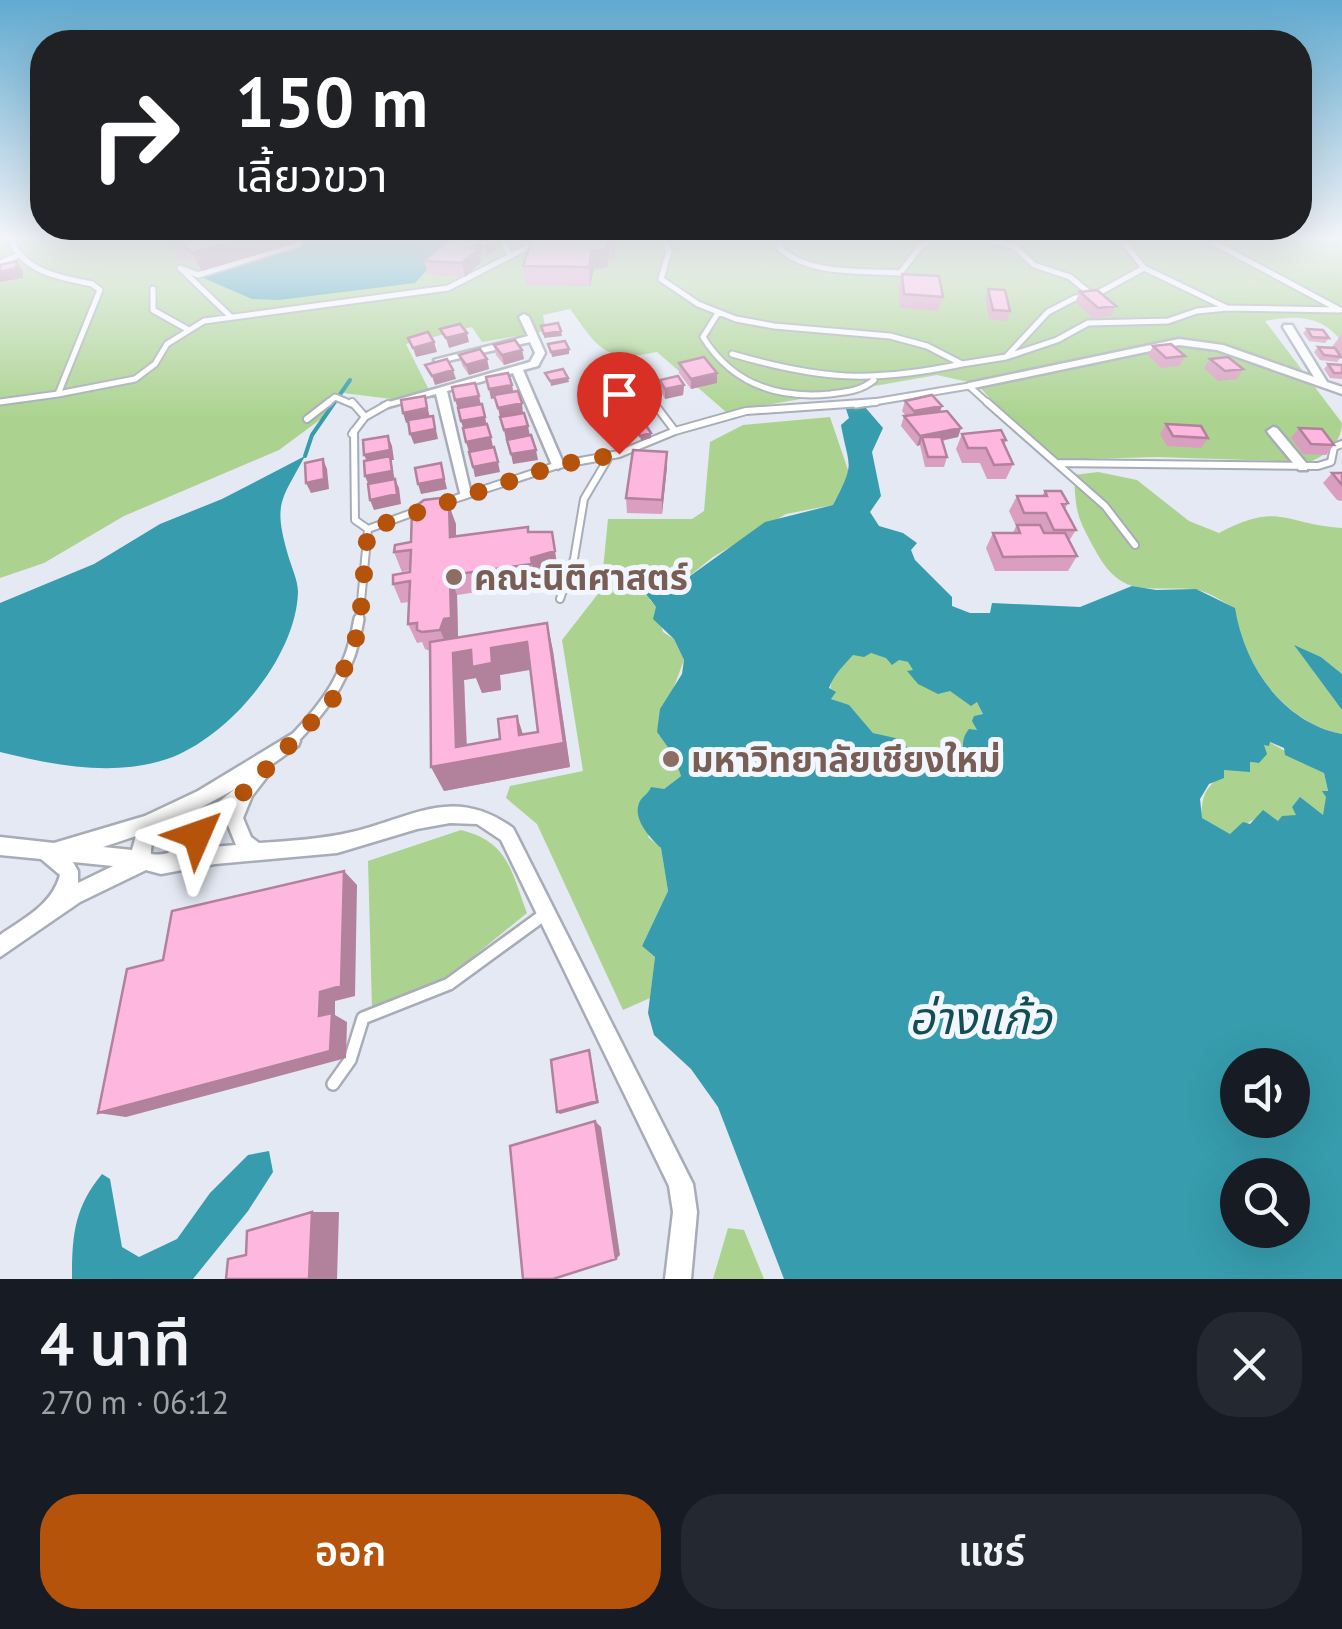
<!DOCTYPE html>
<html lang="th">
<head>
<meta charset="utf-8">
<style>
  :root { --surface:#171b24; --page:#242831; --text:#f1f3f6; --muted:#9ea1a6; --accent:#b45309 }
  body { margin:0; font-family:"PT Sans","Noto Sans Thai",sans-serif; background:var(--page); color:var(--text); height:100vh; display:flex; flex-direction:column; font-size:38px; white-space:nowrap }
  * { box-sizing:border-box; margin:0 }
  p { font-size:32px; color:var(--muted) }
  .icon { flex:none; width:55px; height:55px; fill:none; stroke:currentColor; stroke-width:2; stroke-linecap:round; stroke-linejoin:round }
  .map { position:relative; height:1279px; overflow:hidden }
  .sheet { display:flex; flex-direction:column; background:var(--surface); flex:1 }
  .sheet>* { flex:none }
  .guide { position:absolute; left:30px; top:30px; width:1282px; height:210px; border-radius:40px; box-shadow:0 10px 40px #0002; background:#202124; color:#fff; overflow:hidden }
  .tools { position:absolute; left:1220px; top:1048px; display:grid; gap:20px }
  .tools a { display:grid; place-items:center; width:90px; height:90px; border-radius:50%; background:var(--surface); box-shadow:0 10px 40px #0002; font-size:50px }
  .pin { position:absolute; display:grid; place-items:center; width:85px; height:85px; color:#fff; margin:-102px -42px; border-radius:50% 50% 50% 0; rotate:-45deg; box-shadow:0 0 10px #0007 }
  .pin .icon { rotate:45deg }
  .me { position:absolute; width:110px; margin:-55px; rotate:47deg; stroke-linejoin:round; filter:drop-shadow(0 0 8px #0008) }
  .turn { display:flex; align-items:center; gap:35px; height:210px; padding:0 40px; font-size:45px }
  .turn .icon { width:130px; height:130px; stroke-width:2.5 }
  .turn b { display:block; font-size:70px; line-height:85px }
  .round { display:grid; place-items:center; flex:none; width:105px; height:105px; border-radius:40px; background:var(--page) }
  .head { display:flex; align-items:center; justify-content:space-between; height:170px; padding:0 40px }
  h1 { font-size:60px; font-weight:600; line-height:75px }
  .cta { display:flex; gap:20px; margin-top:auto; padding:20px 40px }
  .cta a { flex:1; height:115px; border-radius:40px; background:var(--accent); color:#fff; font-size:40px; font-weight:600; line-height:115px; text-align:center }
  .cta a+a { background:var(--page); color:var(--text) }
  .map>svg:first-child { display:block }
</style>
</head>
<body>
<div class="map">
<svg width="1342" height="1279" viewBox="0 0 1342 1279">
  <rect width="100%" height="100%" fill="#e4e9f3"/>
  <!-- green -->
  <path fill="#abd38f" d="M0,238H1342V342C1322,315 1296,315 1265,321L1342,423C1342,442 1326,455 1310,462L1157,457L1046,460L977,384L937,375L726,412L657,352C603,363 599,348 570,309L543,315L546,331L482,342L472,327L406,344L431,394L408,401L343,393L325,416L279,450L124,516L44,563L0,578Z
    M830,417L849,473L833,505L786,514L713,557L672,590L649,599L656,607L663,632L674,639L684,660L657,732L674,756L681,776L664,789L648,837L661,848L668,891L642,946L655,957L650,998L623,1010L537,824L506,798L510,786L583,771L562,640L601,590L608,519H692L704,511L710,442L743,425Z
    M1098,472L1137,480L1189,521L1219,533C1280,501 1283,524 1342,528V674L1321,657L1295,646L1342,710V734C1282,722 1244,664 1234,608C1222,601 1206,590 1192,589C1143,586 1121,599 1094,548C1076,515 1076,512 1074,475Z
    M871,653L908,662L914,671L908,672L915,678L977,701L983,714L975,716L977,729L963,743L961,756L946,747L922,757L895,739L873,733L853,710L830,698L831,681L852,655Z
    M1269,742L1324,773L1328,792L1323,816L1300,798L1292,807L1297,815L1279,821L1261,815L1230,834L1201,818C1203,788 1206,792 1224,770H1246L1250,762L1259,763L1266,753L1263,744Z
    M461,830C509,842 511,871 527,913L441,983L372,1008L368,861Z
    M728,1228L744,1230L764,1279H713Z"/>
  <!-- water -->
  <path fill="#379cad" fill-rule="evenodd" d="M306,238H481L440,255L415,283L279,300L252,299L201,277L304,244L301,241Z
    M865,407L883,428L872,452L881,496L870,512L879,526L903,533L917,543L911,550L915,560L952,597V606L970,613H990L992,603L1080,607L1132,586L1156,590L1196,589L1235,608C1244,665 1282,722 1342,734V1279H784L718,1107L691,1069L654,1035L648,1013L655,957L642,946L668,891L661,848C650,838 631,818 640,801C643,796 649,793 651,787L664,789L681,776L674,756L657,732L660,709L682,674L684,660L674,639L653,619L656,607L643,590L644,583H658L672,589L765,522L833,505C856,461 849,469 841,425L849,418L846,409ZM871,653L886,658L892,665L899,660L908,662L913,670L907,671L918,684L938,694L950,691L971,706L977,702L983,714L974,716L972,721L977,730L969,729C960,740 965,747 961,755L946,747L921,757L895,738L873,733L849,705L831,699L836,692L829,688C833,676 844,665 853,655L864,657ZM1270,742L1284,748L1285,755L1324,773L1328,791H1322L1326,797L1323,815L1300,797L1292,807L1296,815L1282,816L1278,821L1263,810L1250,824L1243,822L1230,834L1202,818L1200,799L1209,784L1224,778V770L1250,772V762L1259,763L1267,754L1264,745L1269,746ZM1238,1065H1292V1120H1238ZM1238,1175H1292V1230H1238Z
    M305,456C281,501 273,503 288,555C291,566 298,580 298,592C296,658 228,738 167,759C114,777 52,765 0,752V603L94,564L160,524L222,499Z
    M1294,645L1321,657L1342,674V710Z
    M269,1151L273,1172L248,1211L193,1279H72C72,1236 74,1208 102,1174L110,1179L122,1247L139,1257L177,1239L210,1193L248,1155Z"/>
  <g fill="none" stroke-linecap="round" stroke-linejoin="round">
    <!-- stream -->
    <path stroke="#379cad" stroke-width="4" d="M305,456L312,435L350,380"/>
    <!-- service-far3 casing -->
    <g stroke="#a7acb6" stroke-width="9">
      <path id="service-far3" d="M10,238C24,273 59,277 92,284L100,290L58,394L135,379L155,364L167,344L204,321L448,288L528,247L557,238
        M502,238L509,254
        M659,238L664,239L669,251L661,279L698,304L736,319L774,326L890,336L927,346L962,364L1006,357L1048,312L1075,298L1093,296L1144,268
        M781,238L779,248C810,276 861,270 900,273L921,246L938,238
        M984,238L1015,247L1034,265L1070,277L1093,296
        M1120,238L1144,268L1227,308L1340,310
        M1205,238L1338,309
        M0,263L17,256
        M153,289V310L187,329
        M718,313L703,337C732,384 776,399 830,394C846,392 861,391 874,380
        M231,317L180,268L198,275L298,244
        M732,354C821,380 871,383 962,364
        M1006,357L1057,340L1088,323L1168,321L1197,311L1227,308
        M630,372L655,405
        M0,402L58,394
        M325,405L335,397L354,405
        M856,405L969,386L990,405"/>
    </g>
    <!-- service-far2 casing -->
    <g stroke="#a7acb6" stroke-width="10">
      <path id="service-far2" d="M352,402L365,417L352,434
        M653,402L675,431
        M987,402L1105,506L1135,545
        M365,417L388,404
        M307,419L329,402
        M354,431L355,520L368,529
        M1057,463L1318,466L1331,462L1334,447L1342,444
        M433,506L558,465L619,454L675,431L746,411L876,402
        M368,529L420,510
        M560,599L574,559L584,499L609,457
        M359,622L368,529"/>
    </g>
    <!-- service-far1 casing -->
    <g stroke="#a7acb6" stroke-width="14">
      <path id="service-far1" d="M292,741C328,704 351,671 359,619"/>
    </g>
    <!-- service casing -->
    <g stroke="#a7acb6" stroke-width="16">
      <path id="service" d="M333,1084L350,1060L363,1018L449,984L545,914"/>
    </g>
    <!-- minor casing -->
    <g stroke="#a7acb6" stroke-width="5">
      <path id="minor" d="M524,314L529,317L545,353L538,366L523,370L564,465L558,469L552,465L513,373L447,391L471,494L465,498L461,497L436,394L388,407L382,404L530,362L535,353L530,342L439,363L434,360L528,336L519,317Z
        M1284,325H1292L1327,382L1342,387V394L1217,350L1179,345L969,389L964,386L969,383L1179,339L1223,345L1314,377L1283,327Z
        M1273,427L1277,428L1307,464V470H1299L1269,434L1267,431Z
        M292,734L298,736L300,741L298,746L271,765L270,773L252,796L243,818L251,837L259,843C290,841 322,839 352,832C414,817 454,785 513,828L693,1184L697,1212L691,1279H665L673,1212L669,1186L501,840L477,824L450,823L417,829L337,853L215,864L161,874L146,870L80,902L0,957V935C24,918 52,905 60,875L41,859L0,855V837L54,843L145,816L198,791ZM235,789L201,816L195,811ZM225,818L236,845L200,848L206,834ZM185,824L188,834C178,849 169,857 151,854C150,834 167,824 185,824ZM136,836L132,850L103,847ZM73,862L113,866L78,883V871Z"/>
    </g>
    <!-- service-far3 -->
    <use href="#service-far3" stroke="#fff" stroke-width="5"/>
    <!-- service-far2 -->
    <use href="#service-far2" stroke="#fff" stroke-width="6"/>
    <!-- service-far1 -->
    <use href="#service-far1" stroke="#fff" stroke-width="9"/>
    <!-- service -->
    <use href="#service" stroke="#fff" stroke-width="11"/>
    <!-- minor -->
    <use href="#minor" fill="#fff" fill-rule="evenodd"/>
  </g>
  <!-- wall -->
  <path fill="#da9ec0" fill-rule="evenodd" d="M174,238H295L297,243L202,271L192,261L178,259L169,241L175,239Z
    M453,238L496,248L487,256L482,255L480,256L481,262L465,277L428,275L424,261Z
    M532,238H616L614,261H608V267L594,269L590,286L526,285L523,266Z
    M902,274L943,297L938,311L900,308L898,288Z
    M988,289L1010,311L1007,321L989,319L985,298Z
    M1080,292L1116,306L1111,316L1093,318L1075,302Z
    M1307,329L1329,338L1325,343L1309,341L1303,333Z
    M1342,334V358L1341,357L1337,362L1320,360L1314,352L1318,347L1331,348Z
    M494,345L522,350L524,359L504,365L496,355Z
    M1153,346L1185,356L1179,366L1161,368L1148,355Z
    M459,355L487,359L489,369L469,375L462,365Z
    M1210,359L1243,369L1237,379L1218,381L1204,368Z
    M679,363L717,373V383L691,389L679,373Z
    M1328,364L1342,365V379L1330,378L1324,369Z
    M660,380L684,385L683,395L665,399L660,389Z
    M905,401L942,406L940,412L961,428L958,437L942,441L947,457L944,467H925L920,445L917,446L901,426L904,416H906L902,411Z
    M1166,424L1208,438L1201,448L1167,446L1160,434Z
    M1299,428L1334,445L1326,455L1303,454L1291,438Z
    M962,434L1006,440L1004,446L1013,464L1006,479H987L980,463H962L956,449Z
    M667,467L662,514L627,513L626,498Z
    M1332,473H1342V501L1337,500L1323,483Z
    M1045,491L1068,503L1065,509L1076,530L1069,541L1077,556L1068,571H995L986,548L993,533H1013L1016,526L1009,511L1017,496H1042Z
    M456,524V536L529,532L558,570L535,578L536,583L457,595L458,637L450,639L547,623L553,651L570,767L444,791L431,767L430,651L425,649L422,642L417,643L408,624L409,602L401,603L393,584L410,572V570L402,572L394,552L411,542ZM530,670L538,732L523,735L517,716L500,739L467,745L464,680L476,678L482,693L501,690L500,675Z"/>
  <!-- shaded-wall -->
  <path fill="#b2819c" d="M244,238H295L297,243L202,271L192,253Z
    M613,238H616V243L614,261Z
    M495,239L496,248L487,256L485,247Z
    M480,241L482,255L480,256L481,262L465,277L462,263L472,248Z
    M607,243L608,267L594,269L590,286L589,267L592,251Z
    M17,261L23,271V278L0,282V272Z
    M561,331L562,336L544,338V334Z
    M467,333L469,342L449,348L446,338Z
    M434,342L437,352L416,357L413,348Z
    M569,349V354L552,357L551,352Z
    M522,350L524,359L504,365L502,355Z
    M487,359L489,369L469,375L466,365Z
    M453,370L456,379L435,385L432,376Z
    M619,371V376L604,379V374Z
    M717,373V383L691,389V379Z
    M568,378L569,382L551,386L550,381Z
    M512,385L514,395L491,399L489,389Z
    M684,385L683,395L665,399V389Z
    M623,393V398L608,402L607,397Z
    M425,396L430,418L406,423L403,413Z
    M479,396L481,405L458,409L455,400Z
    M522,403L523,413L500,417L498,408Z
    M942,406L938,416L911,421L914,411Z
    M433,416L438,439L414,444L410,434Z
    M485,417L487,427L464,431L461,421Z
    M528,426L530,436L506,440L504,430Z
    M961,428L958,437L924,444L922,437L920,445L917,446L920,436Z
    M651,433V438L641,441L640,436Z
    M388,436L392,446L394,460H391L395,481L369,486L365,476L368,464L364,455Z
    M491,437L493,447L469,452L466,442Z
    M536,450L538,460L513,464L511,454Z
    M667,452V467L662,514V500Z
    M323,459L327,469L329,489L311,493L306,483Z
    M498,462L500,472L475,477L473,467Z
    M441,463L447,489L421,494L418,484Z
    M395,479L399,488L401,504L374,510L370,500Z
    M449,505L456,524V557L450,537Z
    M552,532L558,570L535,578L536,583L531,558Z
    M450,575L457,595L458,637L451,638L448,648L440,630Z
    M547,623L553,651L570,767L444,791L431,767L456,747L453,653L527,642L534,669L500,675L501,690L482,693L476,678L464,680L467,761L519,735L517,716L525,741L564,743Z
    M344,871L357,885L355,996L335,1001V1015L347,1022L346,1058L126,1117L98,1113L320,992Z
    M589,1050L599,1103L560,1114L557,1112Z
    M595,1121L601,1127L620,1255L616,1259Z
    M312,1212H339L337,1279H309Z"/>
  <!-- building -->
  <path fill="#feb8df" stroke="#b2819c" stroke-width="2.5" fill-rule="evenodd" d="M177,238H244L192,253L182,243L169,241Z
    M453,238L480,241L472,248L479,249L462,263L424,261Z
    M469,238H487L495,239L485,247L481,246L480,241L468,239Z
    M532,238H613V243H607L606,249L592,251L589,267L523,266Z
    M17,261L16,268L0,272V265Z
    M902,274L939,276L943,297L904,294Z
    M988,289L1005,290L1010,311L993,310Z
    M1097,290L1116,306L1098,308L1080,292Z
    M558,323L561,331L544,334L541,326Z
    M460,324L467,333L446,338L440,329Z
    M1307,329L1323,330L1329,338L1312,337Z
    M428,332L434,342L413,348L408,338Z
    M515,340L522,350L502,355L494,345Z
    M565,341L569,349L551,352L548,344Z
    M1171,344L1185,356L1166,358L1153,346Z
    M1318,347L1335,348L1341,357L1324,355Z
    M480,349L487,359L466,365L459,355Z
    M704,357L717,373L691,379L679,363Z
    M1228,357L1243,369L1225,371L1210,359Z
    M447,359L453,370L432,376L425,365Z
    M1328,364L1342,365V373H1334Z
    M616,365L619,371L604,374L601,368Z
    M563,369L568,378L550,381L545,373Z
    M508,373L512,385L489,389L486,377Z
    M678,376L684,385L665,389L660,380Z
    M609,378L613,386L602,389L598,380Z
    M475,383L479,396L455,400L452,387Z
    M620,387L623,393L607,397L604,390Z
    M518,391L522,403L498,408L494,395Z
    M932,395L942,406L914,411L905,401Z
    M425,396L427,408L403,413L401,400Z
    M482,404L485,417L461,421L458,408Z
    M947,411L961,428L920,436L904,416Z
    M524,413L528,426L504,430L500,417Z
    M433,416L435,429L410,434L408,420Z
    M487,424L491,437L466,442L463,428Z
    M645,424L651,433L640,436L634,426Z
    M1166,424L1201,426L1208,438L1173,436Z
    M1299,428L1322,429L1334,445L1311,444Z
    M1001,430L1006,440H1002L1013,464L994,465L986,448H968L962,434Z
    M531,435L536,450L511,454L507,440Z
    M388,436L390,450L364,455L363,440Z
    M922,437H941L947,457H928Z
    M494,447L498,462L473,467L469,452Z
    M633,450L667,452L662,500L626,498Z
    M390,456L392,471L365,476L364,461Z
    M323,459L324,479L306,483L305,463Z
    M441,463L444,479L418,484L415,468Z
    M1332,473H1342V485Z
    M395,479L397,494L370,500L368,484Z
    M1045,491H1061L1068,503L1062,504L1076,530H1054L1046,513H1024L1017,496H1047Z
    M440,498L443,504L449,505L450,537L528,527V532H552L555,551L531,558L532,564L450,575L451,618L444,619L440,630L422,632L417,630V623L408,624L410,581L393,584V575L410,572L411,550L394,552L395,545L411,542L412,509L424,500Z
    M1017,525H1040L1044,533H1065L1077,556L1003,557L993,533H1020Z
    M547,623L564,743L431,767L430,642ZM527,642L538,732L519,735L517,716L498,719L500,739L456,747L453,653L471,650L472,667L492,663L491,648Z
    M344,871L341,986L320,992L319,1016L332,1013L330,1051L98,1113L127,969L163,960L172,911Z
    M589,1050L597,1101L557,1112L551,1060Z
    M595,1121L616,1259L553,1279H523L510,1146Z
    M312,1212L309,1279H226L228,1259L246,1255L247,1231Z"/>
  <!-- sky -->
  <linearGradient id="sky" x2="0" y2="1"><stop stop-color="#61aad0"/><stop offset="0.57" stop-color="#f3f5fa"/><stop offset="1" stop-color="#f3f5fa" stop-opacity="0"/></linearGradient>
  <rect width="1342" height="417" fill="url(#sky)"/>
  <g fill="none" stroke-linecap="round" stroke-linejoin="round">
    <!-- route -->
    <path stroke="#b45309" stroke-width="18" stroke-dasharray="0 32.4" d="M197,835V830L244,792L332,701L359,630L368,529L558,465L619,454"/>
  </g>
  <!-- markers -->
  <g fill="#8d6e63" stroke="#f2f6fe" stroke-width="4">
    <circle cx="454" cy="577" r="10"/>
    <circle cx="671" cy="759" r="10"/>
  </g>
  <g text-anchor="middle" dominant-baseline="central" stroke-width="10" stroke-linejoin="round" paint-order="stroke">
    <!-- education labels -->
    <g font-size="35" font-weight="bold" fill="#785e54" stroke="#f2f6fe" text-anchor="start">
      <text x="474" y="577">คณะนิติศาสตร์</text>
      <text x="691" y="759">มหาวิทยาลัยเชียงใหม่</text>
    </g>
    <!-- near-water labels -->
    <g font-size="45" font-style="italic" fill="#134d56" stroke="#f2f6fe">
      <text x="980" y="1017">อ่างแก้ว</text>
    </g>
  </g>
</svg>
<div class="tools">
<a><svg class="icon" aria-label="sound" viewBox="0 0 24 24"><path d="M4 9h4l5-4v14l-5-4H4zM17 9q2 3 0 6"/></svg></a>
<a><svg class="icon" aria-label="search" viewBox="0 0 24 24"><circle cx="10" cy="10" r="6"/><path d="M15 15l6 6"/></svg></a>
</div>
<div class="pin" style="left:619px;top:454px;background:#d93025"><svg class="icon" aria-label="arrive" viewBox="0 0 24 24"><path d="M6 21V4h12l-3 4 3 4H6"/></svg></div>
<svg class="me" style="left:197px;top:835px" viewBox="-20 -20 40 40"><path d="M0-17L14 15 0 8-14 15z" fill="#b45309" stroke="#fff" stroke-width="4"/></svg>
<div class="guide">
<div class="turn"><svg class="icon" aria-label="right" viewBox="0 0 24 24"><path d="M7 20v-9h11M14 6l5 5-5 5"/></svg><div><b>150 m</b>เลี้ยวขวา</div></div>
</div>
</div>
<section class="sheet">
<div class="head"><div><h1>4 นาที</h1><p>270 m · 06:12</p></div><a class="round"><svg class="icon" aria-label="close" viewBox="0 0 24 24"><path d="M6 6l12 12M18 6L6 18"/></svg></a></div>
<div class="cta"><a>ออก</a><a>แชร์</a></div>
</section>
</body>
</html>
